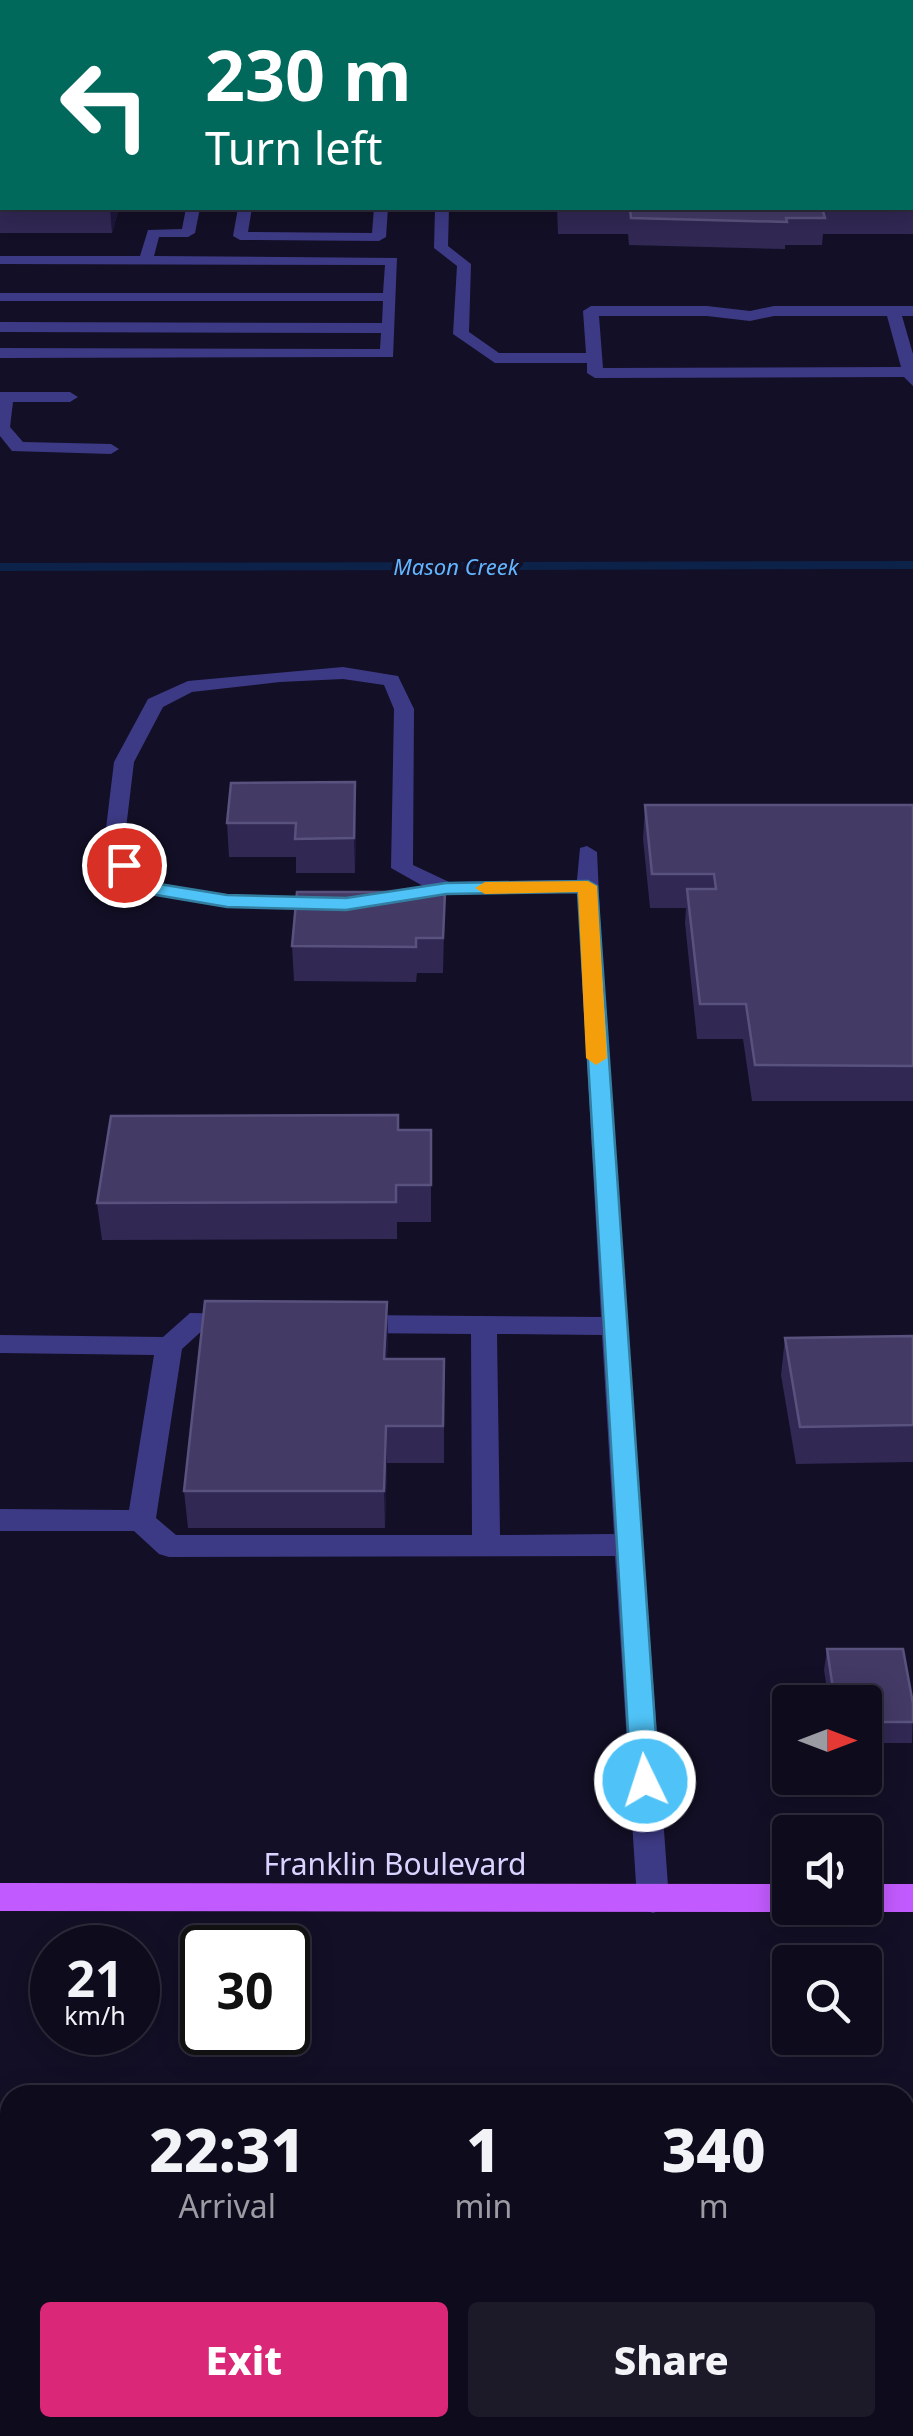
<!DOCTYPE html>
<html lang="en">
<head>
<meta charset="utf-8">
<style>
  :root { --surface:#0e0b1c; --page:#1c1929; --text:#f1f3f6; --muted:#9b9ba3; --line:#2e2b3b; --accent:#db2777 }
  body { margin:0; font-family:"Noto Sans",sans-serif; background:var(--page); color:var(--text); height:100vh; display:flex; flex-direction:column; font-size:38px; white-space:nowrap }
  * { box-sizing:border-box; margin:0 }
  p { font-size:32px; color:var(--muted) }
  .icon { flex:none; width:55px; height:55px; fill:none; stroke:currentColor; stroke-width:2; stroke-linecap:round; stroke-linejoin:round }
  .map { position:relative; flex:1; overflow:hidden }
  .drawer { position:absolute; left:0px; top:2085px; width:915px; height:352px; display:flex; flex-direction:column; background:var(--surface); border-radius:30px 30px 0 0; box-shadow:0 5px 25px #0003,0 0 0 2px var(--line) }
  .drawer>* { flex:none }
  .top-card { position:absolute; left:0px; top:0px; width:915px; height:210px; box-shadow:0 5px 25px #0003,0 0 0 2px var(--line); background:#00695c; color:#fff; overflow:hidden }
  .needle { width:65px; rotate:90deg }
  .tools { position:absolute; left:772px; top:1685px; display:grid; gap:20px }
  .tools a { display:grid; place-items:center; width:110px; height:110px; border-radius:10px; background:var(--surface); box-shadow:0 5px 25px #0003,0 0 0 2px var(--line); font-size:50px }
  .speed { position:absolute; left:30px; top:1925px; display:flex; gap:20px; font-size:50px; font-weight:700; text-align:center }
  .speed>* { display:grid; place-content:center; width:130px; height:130px; border-radius:50%; background:var(--surface); box-shadow:0 5px 25px #0003,0 0 0 2px var(--line); line-height:1 }
  .speed small { font-size:25px; font-weight:400 }
  .speed .limit { border:5px solid #111; border-radius:15px; background:#fff; color:#111 }
  .pin { position:absolute; display:grid; place-items:center; width:85px; height:85px; color:#fff; margin:-42px; border:5px solid #fff; border-radius:50%; box-shadow:0 2px 10px #0007 }
  .me { position:absolute; width:110px; margin:-55px; rotate:356deg; stroke-linejoin:round; filter:drop-shadow(0 0 8px #0008) }
  .turn { display:flex; align-items:center; gap:35px; height:210px; padding:0 40px; font-size:45px }
  .turn .icon { width:130px; height:130px; stroke-width:2.5 }
  .turn b { display:block; font-size:70px; line-height:85px }
  .eta { display:flex; justify-content:space-evenly; align-items:center; height:170px; text-align:center }
  .eta b { font-size:60px; font-weight:800; line-height:70px }
  .button { display:flex; gap:20px; margin-top:auto; padding:20px 40px }
  .button a { flex:1; height:115px; border-radius:10px; background:var(--accent); color:#fff; font-size:40px; font-weight:800; line-height:115px; text-align:center }
  .button a+a { background:var(--page); color:var(--text) }
  .map>svg:first-child { display:block }
</style>
</head>
<body>
<div class="map">
<svg width="913" height="2436" viewBox="0 0 913 2436">
  <rect width="100%" height="100%" fill="#130f26"/>
  <g fill="none" stroke-linecap="round" stroke-linejoin="round">
    <!-- stream -->
    <path stroke="#0c2248" stroke-width="8" d="M0,567L913,565"/>
    <!-- minor -->
    <path fill="#3d3a85" fill-rule="evenodd" d="M912,45H913V53H912Z
      M0,48H2V56H0Z
      M0,85H2V93H0Z
      M186,208H200L195,233L188,237H159L154,256L397,258L393,357L0,358V348L380,349L381,333L0,332V322L382,323L383,301H0V293H383L385,265L0,264V256H140L148,230L182,229Z
      M238,208H252L248,232L372,233L374,208H388L386,237L379,241L240,240L233,236Z
      M435,208H449L448,246L471,264L469,332L499,353H586L583,311L591,306H707L750,311L774,306H913V316H902L913,354V386L904,377L595,378L587,373V363H495L453,334L457,266L434,248ZM599,316H707L750,321L774,316H887L901,367L603,368Z
      M0,392H70L78,397L70,402H13L10,427L23,442L111,444L119,449L111,454L12,451L0,436Z
      M343,667L398,676L414,709L413,865L449,882L577,880L580,848L587,846L597,852L605,1027L669,1899L664,1909L653,1913L642,1909L637,1899L615,1556L169,1557L159,1554L134,1531H0V1509L129,1510L154,1355L0,1353V1335L163,1337L190,1313L243,1314L247,1320L243,1326L205,1328L182,1349L156,1518L176,1535H472L471,1334L354,1333L345,1330L341,1324L345,1318L354,1315L601,1317L578,893L446,894L380,903L377,898L380,893L423,886L391,868L394,709L384,685L343,679L280,682L192,692L163,707L134,762L124,845L142,881L227,895L328,898L336,899L339,904L336,909L227,907L126,891L104,845L114,762L148,699L188,681ZM497,1334L602,1335L614,1534L500,1535Z
      M905,2199H913V2233H905Z
      M0,2266H10V2302H0Z
      M711,2428H749L750,2436H712Z"/>
    <!-- major -->
    <path fill="#c25bff" fill-rule="evenodd" d="M0,1883L790,1884V1908H802L790,1912L0,1911Z
      M865,1884H913V1912H865L854,1908H865Z"/>
  </g>
  <!-- wall -->
  <path fill="#312854" d="M913,93V234H823L822,245H785V249L629,245L628,234H558L557,208H912Z
    M0,94H2V208H119L112,233H0Z
    M645,805H913V1101H752L743,1039H697L685,923L686,908H650L643,839Z
    M356,816L355,873H296V857H229L227,823Z
    M445,892L443,973H417L416,982L294,981L292,946Z
    M398,1130H431V1222H397V1239L102,1240L97,1203Z
    M913,1336V1462L796,1464L781,1375L785,1338Z
    M388,1338L387,1359H444V1463H387L385,1528H188L184,1491Z
    M827,1649L913,1704L912,1743H865V1702H829L824,1670Z"/>
  <!-- shaded-wall -->
  <path fill="#1d163a" d="M110,208H119L112,233Z
    M355,782L356,816L355,873L354,838Z
    M387,1302L388,1338L385,1395L384,1359Z
    M386,1426L387,1463L385,1528L384,1491Z"/>
  <!-- building -->
  <path fill="#433a66" stroke="#5a527e" stroke-width="2.5" d="M912,93H913V207H912Z
    M0,94H2V206H0Z
    M630,208H822L825,218H786L787,222L631,218Z
    M355,782L354,838L295,839L296,823H227L231,783Z
    M645,805H913V1066L755,1065L746,1004H700L687,889H716L714,874H652Z
    M297,892H445L443,938H416V947L292,946Z
    M398,1115V1130H431V1185H396V1202L97,1203L111,1116Z
    M205,1301L387,1302L384,1359H444L443,1426H386L384,1491H184Z
    M913,1336V1425L800,1427L785,1338Z
    M827,1649H903L913,1704V1722H865V1702H835Z"/>
  <!-- route -->
  <path fill="#4fc3f7" stroke="#337fa1" stroke-width="2.5" d="M124,859L131,861L141,881L227,895L346,898L446,883L588,881L597,886L659,1781L655,1789L645,1793L635,1789L631,1781L578,892L446,894L346,910L227,907L127,890L114,865Z"/>
  <!-- slow -->
  <path fill="#f59e0b" d="M588,881L597,886L607,1058L596,1065L586,1058L578,892L485,894L475,888L485,882Z"/>
  <g text-anchor="middle" dominant-baseline="central" stroke-width="8" stroke-linejoin="round" paint-order="stroke">
    <!-- far-water labels -->
    <g font-size="22" font-style="italic" fill="#62b6ff" stroke="#130f26">
      <text x="456" y="566">Mason Creek</text>
    </g>
    <!-- near-street labels -->
    <g font-size="30" fill="#d9d4ff" stroke="#130f26">
      <text x="395" y="1863">Franklin Boulevard</text>
    </g>
  </g>
</svg>
<div class="tools">
<a><svg class="needle" viewBox="-14 -14 28 28"><path d="M0-13l5 13h-10z" fill="#e53935"/><path d="M0 13l5-13h-10z" fill="#9b9ba3"/></svg></a>
<a><svg class="icon" aria-label="sound" viewBox="0 0 24 24"><path d="M4 9h4l5-4v14l-5-4H4zM17 9q2 3 0 6"/></svg></a>
<a><svg class="icon" aria-label="search" viewBox="0 0 24 24"><circle cx="10" cy="10" r="6"/><path d="M15 15l6 6"/></svg></a>
</div>
<div class="speed"><div>21<small>km/h</small></div><div class="limit">30</div></div>
<div class="pin" style="left:124px;top:865px;background:#d93025"><svg class="icon" aria-label="arrive" viewBox="0 0 24 24"><path d="M6 21V4h12l-3 4 3 4H6"/></svg></div>
<svg class="me" style="left:645px;top:1781px" viewBox="-20 -20 40 40"><circle r="17" fill="#4fc3f7" stroke="#fff" stroke-width="3"/><path d="M0-11L8 9 0 5-8 9z" fill="#fff"/></svg>
<div class="top-card">
<div class="turn"><svg class="icon" aria-label="left" viewBox="0 0 24 24"><path d="M17 20v-9H6M10 6l-5 5 5 5"/></svg><div><b>230 m</b>Turn left</div></div>
</div>
<section class="drawer">
<div class="eta">
<div><b>22:31</b><p>Arrival</p></div>
<div><b>1</b><p>min</p></div>
<div><b>340</b><p>m</p></div>
</div>
<div class="button"><a>Exit</a><a>Share</a></div>
</section>
</div>
</body>
</html>
